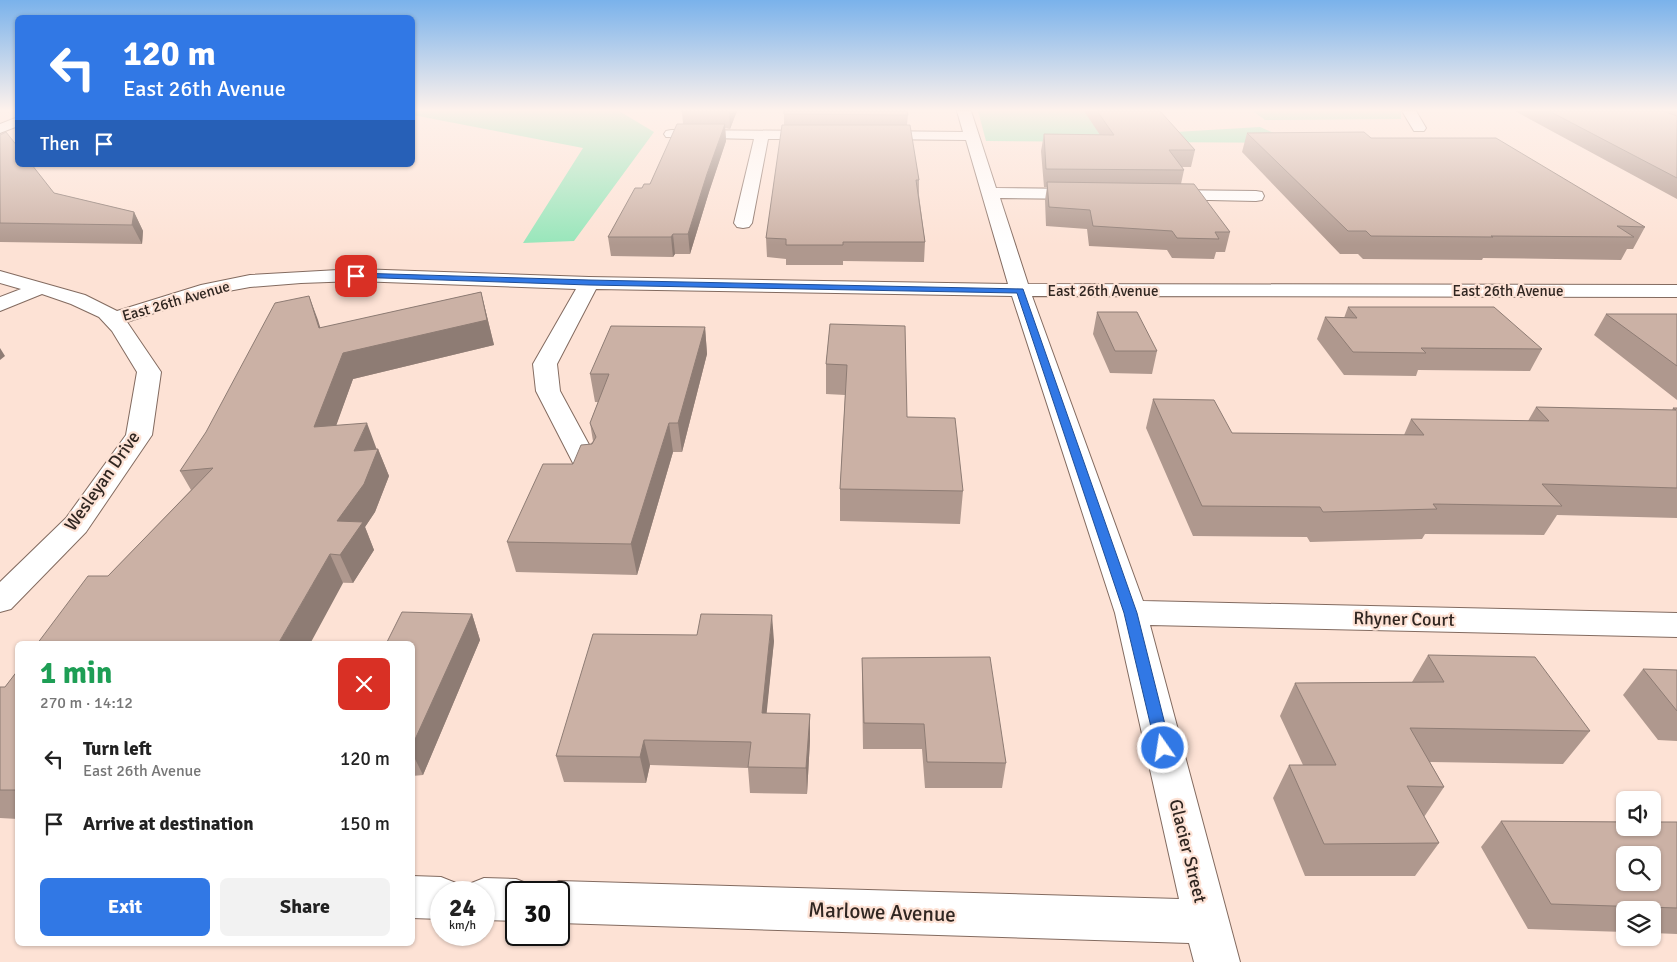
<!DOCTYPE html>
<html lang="en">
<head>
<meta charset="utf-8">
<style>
  :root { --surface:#fff; --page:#f2f2f2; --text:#222; --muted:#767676; --accent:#3178e5 }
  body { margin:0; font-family:Signika,sans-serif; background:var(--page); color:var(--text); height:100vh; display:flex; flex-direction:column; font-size:19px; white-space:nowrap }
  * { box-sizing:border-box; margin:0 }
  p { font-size:16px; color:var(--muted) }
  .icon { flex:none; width:28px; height:28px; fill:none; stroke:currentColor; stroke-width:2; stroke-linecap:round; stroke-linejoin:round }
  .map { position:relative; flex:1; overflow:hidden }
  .side { position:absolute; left:15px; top:641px; width:400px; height:305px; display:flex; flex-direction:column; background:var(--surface); border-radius:8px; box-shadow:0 1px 4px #0004 }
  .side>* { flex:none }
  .banner { position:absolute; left:15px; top:15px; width:400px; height:152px; border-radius:8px; box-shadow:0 1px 4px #0004; background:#3178e5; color:#fff; overflow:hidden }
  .buttons { position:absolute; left:1616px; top:791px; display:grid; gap:10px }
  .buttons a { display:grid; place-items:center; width:45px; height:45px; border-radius:8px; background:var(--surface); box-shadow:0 1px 4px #0004; font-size:25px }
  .speed { position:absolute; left:430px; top:881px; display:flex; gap:10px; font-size:25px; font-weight:700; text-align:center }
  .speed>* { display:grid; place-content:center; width:65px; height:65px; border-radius:50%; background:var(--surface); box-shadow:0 1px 4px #0004; line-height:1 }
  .speed small { font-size:12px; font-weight:400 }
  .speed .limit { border:2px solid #111; border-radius:8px; background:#fff; color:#111 }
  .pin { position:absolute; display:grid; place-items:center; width:42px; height:42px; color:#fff; margin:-21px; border-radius:10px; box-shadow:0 2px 8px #0006 }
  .me { position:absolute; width:55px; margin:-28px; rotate:347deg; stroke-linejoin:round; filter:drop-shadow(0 0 4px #0008) }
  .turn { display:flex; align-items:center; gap:18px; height:105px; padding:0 25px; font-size:22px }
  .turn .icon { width:65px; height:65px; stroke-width:2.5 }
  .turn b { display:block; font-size:35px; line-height:42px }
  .then { display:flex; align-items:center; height:48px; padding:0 25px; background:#0003; gap:10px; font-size:19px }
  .round { display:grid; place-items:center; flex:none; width:52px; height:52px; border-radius:8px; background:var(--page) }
  .headline { display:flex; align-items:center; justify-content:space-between; height:85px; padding:0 25px }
  h1 { font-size:30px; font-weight:700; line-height:38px; color:#1e9e55 }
  .cta { display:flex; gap:10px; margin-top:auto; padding:10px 25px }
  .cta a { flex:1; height:58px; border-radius:8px; background:var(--accent); color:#fff; font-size:20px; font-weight:700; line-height:58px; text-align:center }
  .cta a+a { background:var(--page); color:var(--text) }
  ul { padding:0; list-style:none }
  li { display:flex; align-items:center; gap:15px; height:65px; padding:0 25px }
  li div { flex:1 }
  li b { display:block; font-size:19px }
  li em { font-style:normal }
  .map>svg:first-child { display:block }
</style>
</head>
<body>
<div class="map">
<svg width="1677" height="962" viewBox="0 0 1677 962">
  <rect width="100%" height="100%" fill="#fde2d5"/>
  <!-- green -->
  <path fill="#97e6ba" d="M413,111H619L654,132L574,241L523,243L583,148L413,115Z
    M978,111H1100L1158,133L1260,127L1297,143L986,141Z
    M1253,111H1401V119L1265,120Z"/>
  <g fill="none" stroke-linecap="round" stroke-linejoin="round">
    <!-- street casing -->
    <g stroke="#836b60" stroke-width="2">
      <path id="street" d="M957,111H971L996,188L1084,189L1090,190L1092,194L1090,198L1084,199L1000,198L1028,284L1677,285V297L1032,296L1143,601L1677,613V637L1150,625L1240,962H1194L1189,943L559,923V892H541L544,887L559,881L1179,899L1115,613L1012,296L596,289L557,364L560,391L600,465L597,471L587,473L577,471L574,465L536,391L533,364L576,289L356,281L301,283L250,287L212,294L127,322L161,372L152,435L86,532L11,609L0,612V582L66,518L126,435L137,372L112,331L99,317L71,304L42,294L0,311V297L21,289L0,283V271L85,295L117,311L201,285L250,275L356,269L589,277L1008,284L966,140L874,139L869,138L867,135L869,132L874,131L963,132Z
        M1402,111H1416L1426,128L1424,131H1414Z
        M18,117V126L0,133V124Z
        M671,130L819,131L824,132L826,135L824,138L819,139H768L752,223L749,227L743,228L737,227L734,223L754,139L666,137L664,134L666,131Z
        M1167,190L1256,191L1262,192L1264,196L1262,200L1256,201L1161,199L1159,195L1161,191Z
        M412,876L441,877L456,883L460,892H441V919L412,918Z
        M484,878L516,879L531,885L534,892H516V921L484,920V892H465L469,884Z"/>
    </g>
    <!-- street -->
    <use href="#street" fill="#fff" fill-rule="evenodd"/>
  </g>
  <!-- wall -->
  <path fill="#af988e" d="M682,111H737L730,129L725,128L726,141L709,192L690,254H675L673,257L611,256L608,237L642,188L650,184L683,124L682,112Z
    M1084,111H1160L1195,150L1191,167H1182L1184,170L1181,184L1230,232L1225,252H1216L1214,259L1172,258L1167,250L1089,246L1087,229L1046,226L1045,200L1047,187H1044L1041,151L1044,134L1100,135Z
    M1515,111H1677V199Z
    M784,114L908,115L907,125L919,180V195L925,242L924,262L843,261V265H786V259L767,257L766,238L784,125Z
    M1247,133L1371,138L1645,227L1633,249H1627L1621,260L1483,258L1482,260L1363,259L1358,254H1340L1242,152Z
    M0,135L54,193L134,212L143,231L142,244L0,242Z
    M481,292L494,345L353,379L336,425L377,449H378L389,476L375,512L365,527L374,550L353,583L108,576L191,490L180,471L309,296L320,328Z
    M1348,307L1542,349L1530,371L1418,370L1416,376L1344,375L1317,339L1325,317L1344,318Z
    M1097,312L1157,351L1152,374L1110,373L1093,334Z
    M1606,314H1677V400L1594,335Z
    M830,324L963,491L960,524L840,521V489L845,395L826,394V364Z
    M705,327L707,354L682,452H673L637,575L516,572L507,542L593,441L590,423L598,402H595L590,374Z
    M1153,399L1232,433L1404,435L1411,419L1528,421L1536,407L1672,410L1673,408H1677V518L1557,515L1544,535L1425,534L1422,539L1310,542L1307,537L1193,536L1146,428Z
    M472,614L480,640L423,775L412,776V644Z
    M774,641L766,713L810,714V740L807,794L750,793L748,768L650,765L646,783L564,782L556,756Z
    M1428,655L1590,731L1563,764L1430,762L1444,787L1424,817L1439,843L1415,876H1305L1273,798L1289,765H1303L1280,716L1295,683L1412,682Z
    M862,658L1006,763L1002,788H925L922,749H863L862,683Z
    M1643,669L1677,670V741L1658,740L1623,695Z
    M18,670V819L0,818V687H5Z
    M1501,821L1677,822V934L1652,933V910H1625V932L1528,929L1481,847Z"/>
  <!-- shaded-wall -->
  <path fill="#8e7c74" d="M730,111H737L730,129L729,112Z
    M725,124L726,141L709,192L690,254L688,234L707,174Z
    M134,212L143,231L142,244L132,225Z
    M673,234L675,254L673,257L671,237Z
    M481,292L494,345L353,379L326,454L314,427L343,353Z
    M309,296L318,320L328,353L319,328Z
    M705,327L707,354L682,452L678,423Z
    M0,348L5,356L0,360Z
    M367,423L377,450L354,451Z
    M669,423L673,452L637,575L631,544Z
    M378,449L389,476L375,512L365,527L374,550L353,583L340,555L337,521Z
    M330,554L343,583L310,644H278Z
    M472,614L480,640L423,775L412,753V746Z
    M772,615L774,641L764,739L762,713Z
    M810,714V740L807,794L806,768Z
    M644,740L650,765L646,783L640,757Z"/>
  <!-- building -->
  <path fill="#cbb1a5" stroke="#8e7c74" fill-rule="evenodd" d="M682,111H730L729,112H682Z
    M784,111H907L908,115L784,114Z
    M1097,111H1160L1195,150H1169L1184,170L1046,169L1044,134L1114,135Z
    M1549,111H1663L1677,116V178Z
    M677,124H725L707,174L688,234H673L671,237H608L635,188H642L644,184H650Z
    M782,125H910L919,180H916L925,242H843V245H786V239L766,238Z
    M6,132L18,147V165H32L54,193L134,212L132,225L0,223V135Z
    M1364,132L1371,138H1496L1645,227L1617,226L1634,237L1491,236L1493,237L1371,236L1366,231H1348L1247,133Z
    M1047,182L1194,184L1230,232H1215L1219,239L1177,238L1172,231L1093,226L1090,210L1049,207Z
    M481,292L487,320L343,353L314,427L367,423L354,451L378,449L364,484L337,521L363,522L340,555L330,554L278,644H37L88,576H108L213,468L180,471L206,432L275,303L309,296L319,328Z
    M1348,307H1494L1542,349L1421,348L1426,353L1353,352L1325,317L1357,318Z
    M1097,312H1137L1157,351H1115Z
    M1606,314H1677V366Z
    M830,324L905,326L907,417L955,418L963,491L840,489L847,365L826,364Z
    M611,326L705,327L678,423H669L631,544L507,542L543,464H573L581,445L592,444L596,437L590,423L609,374H590Z
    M1153,399L1214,400L1232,433L1424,435L1411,419L1549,421L1536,407L1676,410L1673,408H1677V488L1542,484L1562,506L1433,504L1437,509L1323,512L1320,507L1202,506Z
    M402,612L472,614L412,746V644H386Z
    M701,614L772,615L762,713L810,714L806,768L748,767L751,742L644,740L640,757L556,756L593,634L697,635Z
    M1428,655L1535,657L1590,731L1410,728L1444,787L1407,786L1439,843L1324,844L1289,765H1336L1295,683L1444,682Z
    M990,657L1006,763L927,762L924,724L864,723L862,658Z
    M1643,669L1677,670V711Z
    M18,670V790H0V687H5Z
    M1501,821L1625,822V828H1652V822H1677V908L1551,904ZM1625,855H1652V882H1625Z"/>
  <!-- sky -->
  <linearGradient id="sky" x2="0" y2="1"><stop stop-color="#7ab2eb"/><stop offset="0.45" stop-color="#fef2ec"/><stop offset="1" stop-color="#fef2ec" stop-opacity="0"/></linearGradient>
  <rect width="1677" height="245" fill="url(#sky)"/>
  <!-- route -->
  <path fill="#3178e5" stroke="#204e95" d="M356,273L589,280L1023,289L1137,613L1171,748L1169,753L1163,755L1158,753L1156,748L1124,613L1017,293L589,285L353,277V274Z"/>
  <g text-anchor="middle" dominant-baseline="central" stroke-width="4.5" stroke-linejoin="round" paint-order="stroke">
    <!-- far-street labels -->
    <g font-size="15" fill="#302621" stroke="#fde2d5">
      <text x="1103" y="291">East 26th Avenue</text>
      <text x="1508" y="291">East 26th Avenue</text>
      <text transform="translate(176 301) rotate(-16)">East 26th Avenue</text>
    </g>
    <!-- street labels -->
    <g font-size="18" fill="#302621" stroke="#fde2d5">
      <text transform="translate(102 481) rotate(-55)">Wesleyan Drive</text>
      <text transform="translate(1404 619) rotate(1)">Rhyner Court</text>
      <text transform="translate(1188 851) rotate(76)">Glacier Street</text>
    </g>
    <!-- near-street labels -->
    <g font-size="21" fill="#302621" stroke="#fde2d5">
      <text transform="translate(882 912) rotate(2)">Marlowe Avenue</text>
    </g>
  </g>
</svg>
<div class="buttons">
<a><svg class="icon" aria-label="sound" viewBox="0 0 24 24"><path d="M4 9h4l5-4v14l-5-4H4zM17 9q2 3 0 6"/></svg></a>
<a><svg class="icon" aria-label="search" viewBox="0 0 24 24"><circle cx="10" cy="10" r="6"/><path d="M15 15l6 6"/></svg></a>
<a><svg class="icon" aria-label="layers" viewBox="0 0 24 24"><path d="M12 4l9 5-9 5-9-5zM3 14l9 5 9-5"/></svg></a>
</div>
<div class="speed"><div>24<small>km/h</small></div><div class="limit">30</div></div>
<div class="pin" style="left:356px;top:276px;background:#d93025"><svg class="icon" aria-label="arrive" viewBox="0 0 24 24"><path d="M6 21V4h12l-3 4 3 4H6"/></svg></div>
<svg class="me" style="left:1163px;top:748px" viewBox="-20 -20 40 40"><circle r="17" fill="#3178e5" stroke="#fff" stroke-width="3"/><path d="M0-11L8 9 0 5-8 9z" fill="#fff"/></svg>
<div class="banner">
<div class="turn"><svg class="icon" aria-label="left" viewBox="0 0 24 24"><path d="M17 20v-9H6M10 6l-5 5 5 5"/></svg><div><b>120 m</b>East 26th Avenue</div></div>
<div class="then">Then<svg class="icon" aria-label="arrive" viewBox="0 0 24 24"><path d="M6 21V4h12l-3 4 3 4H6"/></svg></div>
</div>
<section class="side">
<div class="headline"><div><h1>1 min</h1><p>270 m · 14:12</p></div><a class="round" style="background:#d93025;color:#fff"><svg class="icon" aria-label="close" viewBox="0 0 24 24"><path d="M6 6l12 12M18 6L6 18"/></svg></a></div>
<ul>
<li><svg class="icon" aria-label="left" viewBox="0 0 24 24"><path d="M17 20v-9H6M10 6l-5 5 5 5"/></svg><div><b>Turn left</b><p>East 26th Avenue</p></div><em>120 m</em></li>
<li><svg class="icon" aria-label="arrive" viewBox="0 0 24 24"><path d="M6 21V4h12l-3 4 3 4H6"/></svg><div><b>Arrive at destination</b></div><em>150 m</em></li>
</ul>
<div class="cta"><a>Exit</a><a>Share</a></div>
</section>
</div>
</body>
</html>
